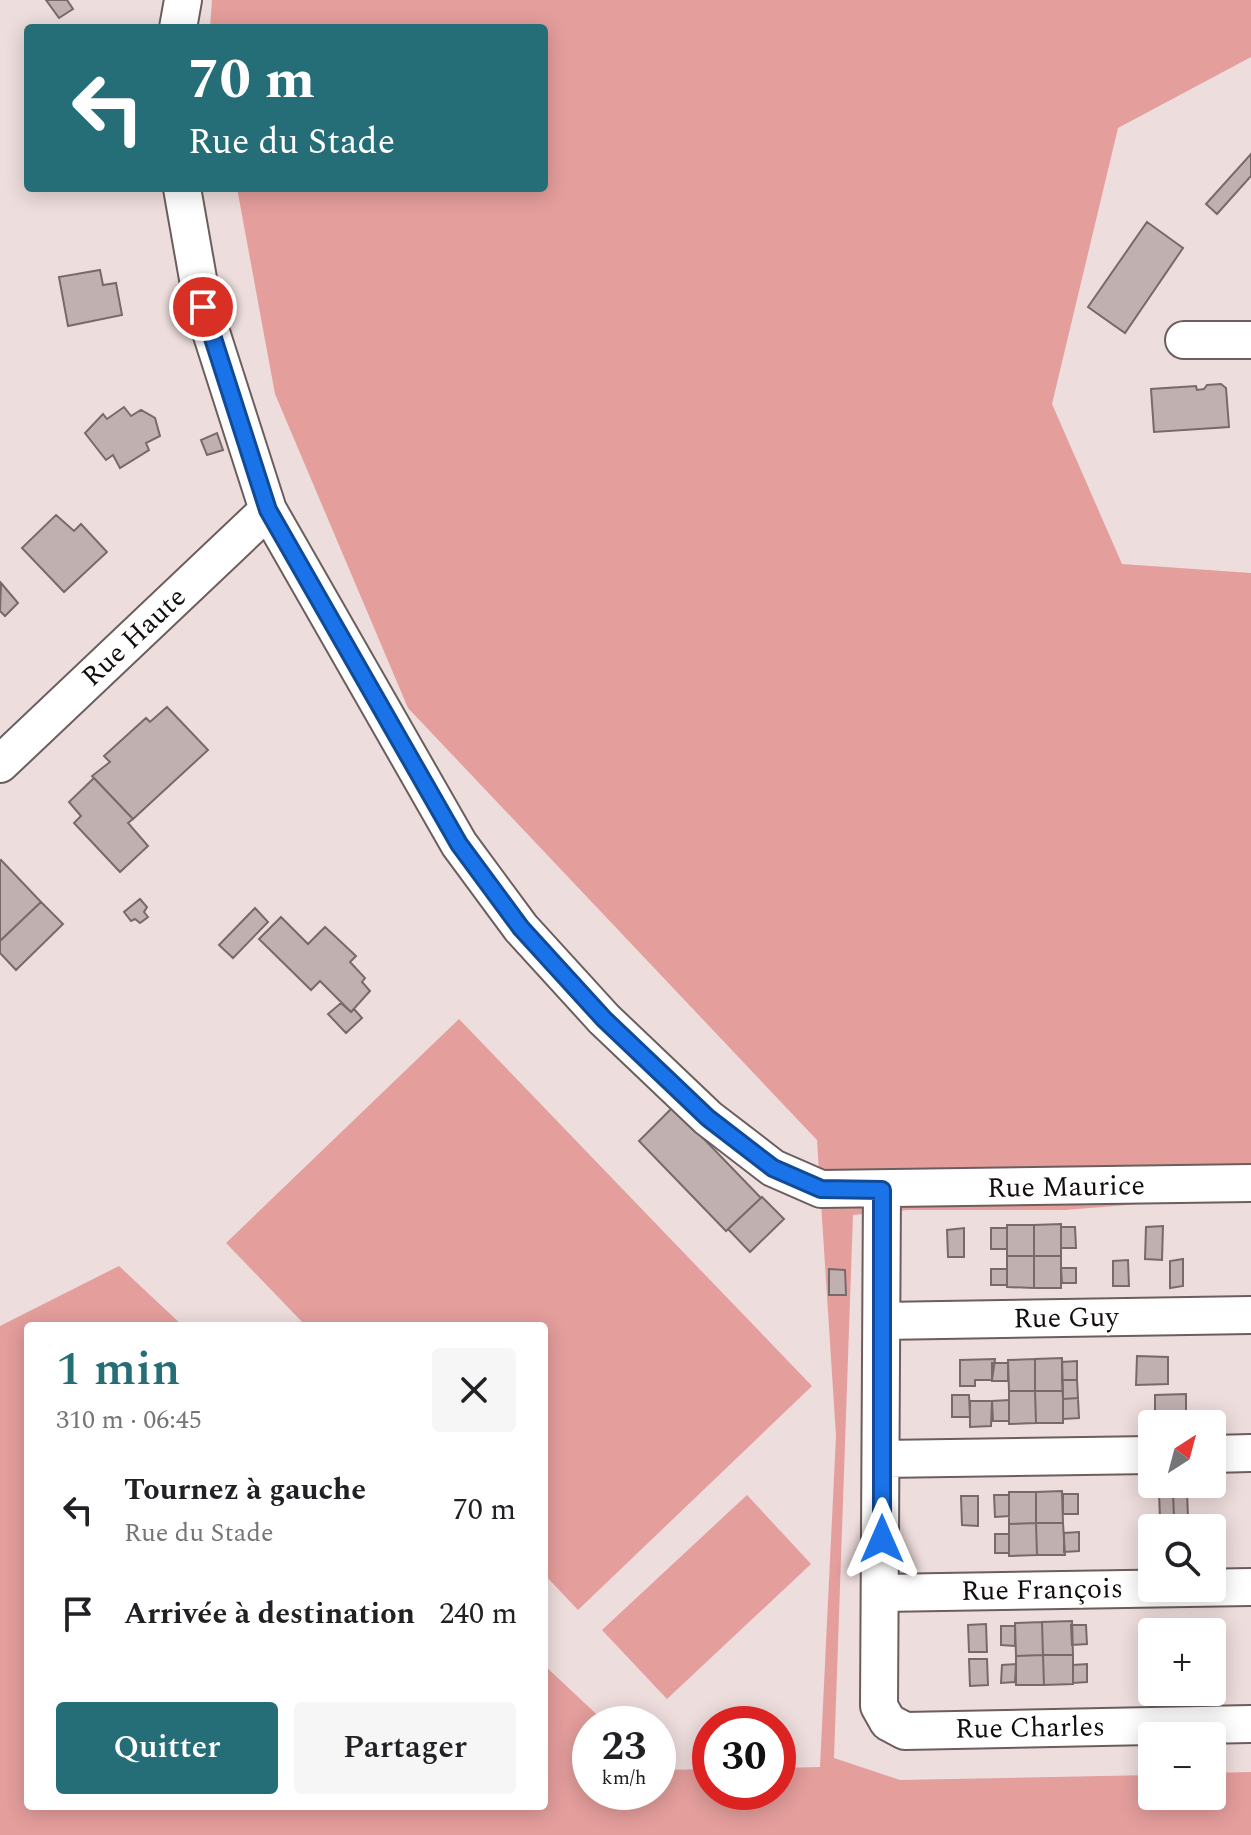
<!DOCTYPE html>
<html lang="fr">
<head>
<meta charset="utf-8">
<style>
  :root { --surface:#fff; --page:#f6f6f6; --text:#202124; --muted:#757577; --accent:#256e78 }
  body { margin:0; font-family:Spectral,serif; background:var(--page); color:var(--text); height:100vh; display:flex; flex-direction:column; font-size:30px; white-space:nowrap }
  * { box-sizing:border-box; margin:0 }
  p { font-size:26px; color:var(--muted) }
  .icon { flex:none; width:44px; height:44px; fill:none; stroke:currentColor; stroke-width:2; stroke-linecap:round; stroke-linejoin:round }
  .map { position:relative; flex:1; overflow:hidden }
  .details { position:absolute; left:24px; top:1322px; width:524px; height:488px; display:flex; flex-direction:column; background:var(--surface); border-radius:8px; box-shadow:0 4px 20px #0003 }
  .details>* { flex:none }
  .guide { position:absolute; left:24px; top:24px; width:524px; height:168px; border-radius:8px; box-shadow:0 4px 20px #0003; background:#256e78; color:#fff; overflow:hidden }
  .needle { width:52px; rotate:36deg }
  .tools { position:absolute; left:1138px; top:1410px; display:grid; gap:16px }
  .tools a { display:grid; place-items:center; width:88px; height:88px; border-radius:8px; background:var(--surface); box-shadow:0 4px 20px #0003; font-size:40px }
  .speed { position:absolute; left:572px; top:1706px; display:flex; gap:16px; font-size:40px; font-weight:700; text-align:center }
  .speed>* { display:grid; place-content:center; width:104px; height:104px; border-radius:50%; background:var(--surface); box-shadow:0 4px 20px #0003; line-height:1 }
  .speed small { font-size:20px; font-weight:400 }
  .speed .limit { border:12px solid #d22; background:#fff; color:#111 }
  .pin { position:absolute; display:grid; place-items:center; width:68px; height:68px; color:#fff; margin:-34px; border:4px solid #fff; border-radius:50%; box-shadow:0 2px 8px #0007 }
  .me { position:absolute; width:88px; margin:-44px; rotate:0deg; stroke-linejoin:round; filter:drop-shadow(0 0 6px #0008) }
  .turn { display:flex; align-items:center; gap:28px; height:168px; padding:0 32px; font-size:36px }
  .turn .icon { width:104px; height:104px; stroke-width:2.5 }
  .turn b { display:block; font-size:56px; line-height:68px }
  .round { display:grid; place-items:center; flex:none; width:84px; height:84px; border-radius:8px; background:var(--page) }
  .headline { display:flex; align-items:center; justify-content:space-between; height:136px; padding:0 32px }
  h1 { font-size:48px; font-weight:600; line-height:60px; color:var(--accent) }
  .cta { display:flex; gap:16px; margin-top:auto; padding:16px 32px }
  .cta a { flex:1; height:92px; border-radius:8px; background:var(--accent); color:#fff; font-size:32px; font-weight:600; line-height:92px; text-align:center }
  .cta a+a { background:var(--page); color:var(--text) }
  ul { padding:0; list-style:none }
  li { display:flex; align-items:center; gap:24px; height:104px; padding:0 32px }
  li div { flex:1 }
  li b { display:block; font-size:30px }
  li em { font-style:normal }
  .map>svg:first-child { display:block }
</style>
</head>
<body>
<div class="map">
<svg width="1251" height="1835" viewBox="0 0 1251 1835">
  <rect width="100%" height="100%" fill="#eddddc"/>
  <!-- green -->
  <path fill="#e49e9c" d="M212,0H1251V57L1118,128L1052,404L1122,564L1251,573V1195L1065,1210H908L853,1215L834,1758L900,1780L1152,1775V1796H1212V1773L1251,1772V1835H0V1326L119,1266L183,1326H28V1806H544V1665L607,1724H590V1792H658V1770L710,1769V1792H778V1768L820,1767L836,1436L817,1140L408,708L275,394L237,188H544V28H210Z
    M459,1019L812,1386L578,1610L544,1574V1326H306L226,1243Z
    M747,1495L811,1564L667,1699L602,1630Z"/>
  <!-- building -->
  <path fill="#c0b1b0" stroke="#796a6a" stroke-width="2" d="M46,0H67L73,9L59,18Z
    M1251,154V176L1217,214L1206,204Z
    M1147,222L1183,248L1125,333L1088,307Z
    M100,270L103,285L116,283L122,315L68,326L59,277Z
    M1221,384L1226,388L1229,427L1154,432L1151,389L1196,386L1197,390L1204,389L1207,385Z
    M124,407L131,416L141,410L155,418L160,436L146,443L149,450L120,468L113,455L106,460L85,433L103,414L107,419Z
    M217,433L223,450L207,455L201,440Z
    M56,515L74,531L81,524L107,552L64,592L22,548Z
    M1,583L18,603L5,616L0,611Z
    M167,707L208,750L133,819L92,776L110,762L104,756L146,718L150,722Z
    M94,778L133,819L128,823L148,846L120,872L74,823L81,816L69,802Z
    M1,860L41,902L0,941V861Z
    M140,899L147,907L144,912L148,917L140,923L135,919L131,921L124,912Z
    M41,902L63,924L16,970L0,953V941Z
    M255,908L268,922L233,958L219,945Z
    M281,917L308,944L325,927L356,956L350,962L365,978L362,982L370,991L351,1012L320,981L311,990L259,939Z
    M341,1003L351,1012L354,1009L362,1018L346,1033L328,1014Z
    M673,1107L761,1198L726,1231L639,1141Z
    M762,1197L784,1219L750,1252L728,1229Z
    M1061,1224V1256H1034V1225Z
    M1007,1225H1034V1256H1007Z
    M1163,1226L1162,1260L1145,1259L1146,1227Z
    M1061,1227H1075L1076,1248H1061Z
    M964,1228V1257H948L947,1230Z
    M991,1228H1007V1249H991Z
    M1007,1256H1034V1288L1007,1287Z
    M1034,1256H1061V1288H1034Z
    M1183,1259V1286L1170,1288V1261Z
    M1128,1260L1129,1286H1113V1261Z
    M1061,1268H1076V1283H1062Z
    M829,1269L845,1270L846,1295H829Z
    M991,1269H1007V1285H991Z
    M1137,1356L1168,1357V1384L1136,1385Z
    M1062,1358L1063,1391H1035V1359Z
    M995,1359L992,1380H975V1386H960V1360Z
    M1035,1359V1391H1009L1008,1360Z
    M1077,1361V1380H1062V1362Z
    M992,1363H1008V1381H992Z
    M1062,1380H1077L1078,1398L1063,1399Z
    M1009,1391H1035L1036,1423L1009,1424Z
    M1035,1391H1063V1423H1036Z
    M1186,1394V1423H1155V1395Z
    M952,1395H969L970,1417H952Z
    M1078,1398L1079,1418L1063,1419V1399Z
    M1009,1400V1421H993L992,1401Z
    M970,1401H992L991,1426L970,1427Z
    M1062,1491L1063,1523H1036V1492Z
    M1187,1491L1188,1518H1174L1173,1492Z
    M1009,1492H1036V1523L1009,1524Z
    M1159,1492H1173L1174,1518L1160,1519Z
    M1063,1494H1078V1514H1063Z
    M994,1495H1009V1516L995,1517Z
    M961,1496H978V1526L962,1525Z
    M1036,1523L1037,1555L1009,1556V1524Z
    M1036,1523H1063L1065,1555H1037Z
    M1079,1532V1551L1064,1552V1533Z
    M995,1534H1009V1553H995Z
    M1072,1621L1073,1655H1043L1042,1622Z
    M1042,1622L1043,1655L1016,1656L1015,1623Z
    M986,1624L987,1652H969L968,1625Z
    M1071,1625H1086L1087,1644L1072,1645Z
    M1001,1626H1015V1646L1001,1645Z
    M1043,1655H1073V1684L1044,1685Z
    M1043,1655L1044,1685H1016V1656Z
    M969,1659H987L988,1685L970,1686Z
    M1016,1664L1015,1682L1001,1683L1002,1665Z
    M1087,1664V1682L1073,1683V1665Z
    M1139,1670H1152V1692H1155H1139Z"/>
  <g fill="none" stroke-linecap="round" stroke-linejoin="round">
    <!-- minor casing -->
    <g stroke="#6c5e5d" stroke-width="40">
      <path id="minor" d="M178,28L183,0
        M182,188L203,307L268,510L459,844L521,928L604,1019L708,1118L773,1168L821,1189L1251,1183
        M1184,340H1251
        M0,764L268,510
        M882,1190L879,1706L888,1722L905,1731L1251,1724
        M882,1321L1251,1315
        M1212,1454L1251,1453
        M882,1459L1152,1455
        M882,1593L1251,1587"/>
    </g>
    <!-- minor -->
    <use href="#minor" stroke="#fff" stroke-width="36"/>
  </g>
  <g fill="none" stroke-linecap="round" stroke-linejoin="round">
    <!-- route casing -->
    <g stroke="#114b97" stroke-width="20">
      <path id="route" d="M203,307L268,510L459,844L521,928L604,1019L708,1118L773,1168L821,1189L882,1190V1539"/>
    </g>
    <!-- route -->
    <use href="#route" stroke="#1a73e8" stroke-width="14"/>
  </g>
  <g text-anchor="middle" dominant-baseline="central" stroke-width="6" stroke-linejoin="round" paint-order="stroke">
    <!-- street labels -->
    <g font-size="28" fill="#130e0e" stroke="#fff">
      <text transform="translate(134 637) rotate(-43)">Rue Haute</text>
      <text transform="translate(1066 1187) rotate(-1)">Rue Maurice</text>
      <text transform="translate(1066 1318) rotate(-1)">Rue Guy</text>
      <text transform="translate(1042 1590) rotate(-1)">Rue François</text>
      <text transform="translate(1030 1728) rotate(-1)">Rue Charles</text>
    </g>
  </g>
</svg>
<div class="tools">
<a><svg class="needle" viewBox="-14 -14 28 28"><path d="M0-13l5 13h-10z" fill="#e53935"/><path d="M0 13l5-13h-10z" fill="#757577"/></svg></a>
<a><svg class="icon" aria-label="search" viewBox="0 0 24 24"><circle cx="10" cy="10" r="6"/><path d="M15 15l6 6"/></svg></a>
<a>+</a>
<a>−</a>
</div>
<div class="speed"><div>23<small>km/h</small></div><div class="limit">30</div></div>
<div class="pin" style="left:203px;top:307px;background:#d93025"><svg class="icon" aria-label="arrive" viewBox="0 0 24 24"><path d="M6 21V4h12l-3 4 3 4H6"/></svg></div>
<svg class="me" style="left:882px;top:1539px" viewBox="-20 -20 40 40"><path d="M0-17L14 15 0 8-14 15z" fill="#1a73e8" stroke="#fff" stroke-width="4"/></svg>
<div class="guide">
<div class="turn"><svg class="icon" aria-label="left" viewBox="0 0 24 24"><path d="M17 20v-9H6M10 6l-5 5 5 5"/></svg><div><b>70 m</b>Rue du Stade</div></div>
</div>
<section class="details">
<div class="headline"><div><h1>1 min</h1><p>310 m · 06:45</p></div><a class="round"><svg class="icon" aria-label="close" viewBox="0 0 24 24"><path d="M6 6l12 12M18 6L6 18"/></svg></a></div>
<ul>
<li><svg class="icon" aria-label="left" viewBox="0 0 24 24"><path d="M17 20v-9H6M10 6l-5 5 5 5"/></svg><div><b>Tournez à gauche</b><p>Rue du Stade</p></div><em>70 m</em></li>
<li><svg class="icon" aria-label="arrive" viewBox="0 0 24 24"><path d="M6 21V4h12l-3 4 3 4H6"/></svg><div><b>Arrivée à destination</b></div><em>240 m</em></li>
</ul>
<div class="cta"><a>Quitter</a><a>Partager</a></div>
</section>
</div>
</body>
</html>
